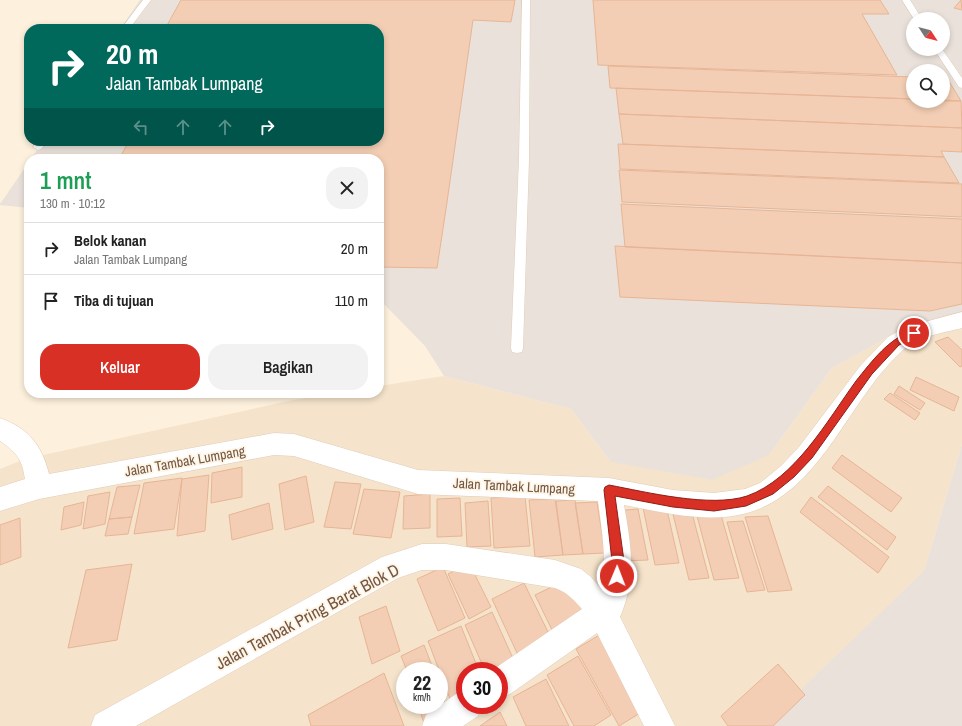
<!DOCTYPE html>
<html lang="id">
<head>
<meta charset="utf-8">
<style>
  :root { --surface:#fff; --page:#f2f2f2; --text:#222; --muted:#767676; --line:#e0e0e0; --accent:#d93025 }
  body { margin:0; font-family:"Archivo Narrow",sans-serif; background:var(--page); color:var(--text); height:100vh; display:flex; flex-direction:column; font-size:15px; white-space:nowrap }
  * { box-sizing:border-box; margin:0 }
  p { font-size:13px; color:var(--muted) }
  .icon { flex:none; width:22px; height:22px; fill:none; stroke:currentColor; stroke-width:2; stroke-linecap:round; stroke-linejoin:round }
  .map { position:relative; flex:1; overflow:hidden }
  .drawer { position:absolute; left:24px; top:154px; width:360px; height:244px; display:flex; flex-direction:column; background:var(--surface); border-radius:16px; box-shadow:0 2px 6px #0003 }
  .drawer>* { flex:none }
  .banner { position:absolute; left:24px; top:24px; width:360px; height:122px; border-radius:16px; box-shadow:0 2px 6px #0003; background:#00695c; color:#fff; overflow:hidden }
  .needle { width:26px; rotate:126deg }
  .fabs { position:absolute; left:906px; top:12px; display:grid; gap:8px }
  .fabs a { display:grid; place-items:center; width:44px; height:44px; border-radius:50%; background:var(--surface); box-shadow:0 2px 6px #0003; font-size:20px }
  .speed { position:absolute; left:396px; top:662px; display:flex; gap:8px; font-size:20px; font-weight:700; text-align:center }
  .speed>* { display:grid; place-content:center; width:52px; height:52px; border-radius:50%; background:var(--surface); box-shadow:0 2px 6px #0003; line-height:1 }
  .speed small { font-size:10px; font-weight:400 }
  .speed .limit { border:6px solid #d22; background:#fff; color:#111 }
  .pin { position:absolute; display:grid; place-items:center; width:34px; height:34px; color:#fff; margin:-17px; border:2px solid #fff; border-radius:50%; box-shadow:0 1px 4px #0007 }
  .me { position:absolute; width:44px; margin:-22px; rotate:1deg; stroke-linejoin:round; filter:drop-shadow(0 0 3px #0008) }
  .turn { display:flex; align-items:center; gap:14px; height:84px; padding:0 16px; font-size:18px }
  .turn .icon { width:52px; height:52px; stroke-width:2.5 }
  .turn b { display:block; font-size:28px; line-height:34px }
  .lanes { display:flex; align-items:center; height:38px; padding:0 16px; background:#0003; justify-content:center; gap:20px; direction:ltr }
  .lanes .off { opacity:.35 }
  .round { display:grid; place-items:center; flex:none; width:42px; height:42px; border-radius:16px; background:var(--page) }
  .head { display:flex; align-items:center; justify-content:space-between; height:68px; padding:0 16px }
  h1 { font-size:24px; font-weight:600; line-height:30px; color:#1e9e55 }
  .action { display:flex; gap:8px; margin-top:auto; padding:8px 16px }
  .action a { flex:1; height:46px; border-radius:16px; background:var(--accent); color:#fff; font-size:16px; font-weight:600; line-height:46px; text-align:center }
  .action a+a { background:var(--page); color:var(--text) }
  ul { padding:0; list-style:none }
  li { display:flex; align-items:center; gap:12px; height:52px; padding:0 16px; border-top:1px solid var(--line) }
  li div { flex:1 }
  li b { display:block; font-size:15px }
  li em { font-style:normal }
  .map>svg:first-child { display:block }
</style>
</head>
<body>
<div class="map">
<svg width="962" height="726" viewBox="0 0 962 726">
  <rect width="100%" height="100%" fill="#fdf1dd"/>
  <!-- residential -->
  <path fill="#f5e3cb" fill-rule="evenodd" d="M962,317V444L924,571L785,726H0V469L25,459L293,400L337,393H379V386L444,376L571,409L611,462L769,455L832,368L911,325ZM405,671H439V705H405ZM465,671H499V705H465Z"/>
  <!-- industrial -->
  <path fill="#eae2da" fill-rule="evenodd" d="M140,0H962V317L911,325L832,368L769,455L712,480L611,462L571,409L444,376L425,346L379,299V159H31L43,141H379V29H120ZM913,19H943V49H913ZM913,71H943V101H913Z
    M29,162V208L0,205V204Z
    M962,444V726H763L924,571Z"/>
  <!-- building -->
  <path fill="#f3ceb4" stroke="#e7b594" d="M181,0H515L511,22L473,20L446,209L437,268L379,267V159H119L129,141H379V29H165Z
    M593,0H880L889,14H862L897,75L598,65Z
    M961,0L962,10L954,8Z
    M608,66L913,77V99L610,88Z
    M943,78H947L961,101L943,100Z
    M616,88L913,99V101H961L962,128L619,114Z
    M619,114L962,128V152L941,151L944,157L623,144Z
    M618,144L944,157L959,183L620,169Z
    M619,170L962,184V217L622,202Z
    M621,204L962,219V263L625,247Z
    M615,246L962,263V304L930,311L620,297Z
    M948,337L962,350V366L960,367L935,342Z
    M916,377L959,397L954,411L910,390Z
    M899,386L925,403L920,410L894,394Z
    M890,393L920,413L915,420L884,399Z
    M842,455L902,498L891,512L832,468Z
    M242,467V497L211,503L212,473Z
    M209,475L205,531L177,536L182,479Z
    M306,476L314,522L285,530L279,484Z
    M182,478L174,529L134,534L144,483Z
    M335,482L361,484L351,529L324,527Z
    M140,485L132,517L109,519L117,487Z
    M828,486L896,537L887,550L818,497Z
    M364,489L400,492L391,538L353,534Z
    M110,492L105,524L83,529L88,496Z
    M430,494V528L403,529L404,496Z
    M525,496L530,546L494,548L491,498Z
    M811,497L889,557L878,573L800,512Z
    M460,498L462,536L437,537V499Z
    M555,499L563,555L535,557L529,500Z
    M575,500L583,554L563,555L556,501Z
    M488,501L491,546L467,547L465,503Z
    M665,501L679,563L655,565L642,503Z
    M84,502L81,525L61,530L64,507Z
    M597,502L605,553L583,554L575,503Z
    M269,503L273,529L232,540L229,515Z
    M638,509L648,560L624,561L615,511Z
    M691,509L709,578L689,580L672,510Z
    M721,515L739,578L714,580L697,516Z
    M768,516L792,590L768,592L745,517Z
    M132,517L128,534L105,536L109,519Z
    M20,518L21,557L0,565V525Z
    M743,521L765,590L747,592L727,522Z
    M469,563L491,607L469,619L448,574Z
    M132,564L117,640L68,648L86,570Z
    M443,567L465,618L438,631L417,579Z
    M568,579L589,619L555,636L535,595Z
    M524,583L550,636L517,653L492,599Z
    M386,606L400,651L372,664L359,617Z
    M492,612L517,667L499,677V671H485L465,625Z
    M461,626L479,671H465V701L453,707L428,641Z
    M601,634L645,710L619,726L576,649Z
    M424,645L434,671H407L401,656Z
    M578,656L611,715L594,726H574L547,675Z
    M778,664L805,695L773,726H728L721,716Z
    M384,673L404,726H311L308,715Z
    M546,679L569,726H526L513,697Z
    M439,686L448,711L424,723L418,705H439Z
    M500,712L507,726H480Z"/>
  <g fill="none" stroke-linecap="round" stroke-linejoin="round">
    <!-- service casing -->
    <g stroke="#e1cdb9" stroke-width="1">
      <path id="service" d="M143,0H151L129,29H121Z
        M522,0H530L529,159L523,348L522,352L517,353L512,352L511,348L519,159Z
        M902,0H910L922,19H914Z
        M934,49H942L962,78V88L959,87Z
        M38,141H48L41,149L38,150L33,147Z"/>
    </g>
    <!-- minor casing -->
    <g stroke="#e1cdb9" stroke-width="1">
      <path id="minor" d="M962,312V328C943,333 918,336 903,350C848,399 822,492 747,513C707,524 663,512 624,505C631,545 637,578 620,617L675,726H644L597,633L510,694L499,698V671H491L582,609C574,600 567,592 555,588L446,570H422L398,578L136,726H91L95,715L382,557L422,544H446L555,560L581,569L591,577L602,590C607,561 602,531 598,501L418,494L294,456L274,455L39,499L0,511V487L25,479C22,459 17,453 0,441V418C28,428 42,445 49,474L274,433L294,434L418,470L609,478L673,490L714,493L745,489L760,483L781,466L799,447L861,365L888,337L906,327Z
        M465,691V705H482L478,716L463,726H422L426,715L456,694Z"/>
    </g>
    <!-- service -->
    <use href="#service" fill="#fff" fill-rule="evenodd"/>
    <!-- minor -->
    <use href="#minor" fill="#fff" fill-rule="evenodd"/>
  </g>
  <!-- route -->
  <path fill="#d93025" stroke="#8d1f18" d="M914,330L917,331L919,333L917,336L899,345L872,374L812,458L794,477L773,494L746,506L714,511L673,507L615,496L624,561L621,580L617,581L613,580L611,576L612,561L604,490L605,487L609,485C646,492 711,508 747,496C795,479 827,421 856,381C872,361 889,338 914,330Z"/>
  <g text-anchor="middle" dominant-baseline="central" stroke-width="3.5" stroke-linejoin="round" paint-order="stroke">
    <!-- street labels -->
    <g font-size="14" fill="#735645" stroke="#fff5e4">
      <text transform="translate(185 461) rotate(-10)">Jalan Tambak Lumpang</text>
      <text transform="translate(514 486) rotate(3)">Jalan Tambak Lumpang</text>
    </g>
    <!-- near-street labels -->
    <g font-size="17" fill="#735645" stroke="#fff5e4">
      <text transform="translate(307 616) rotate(-28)">Jalan Tambak Pring Barat Blok D</text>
    </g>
  </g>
</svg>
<div class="fabs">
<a><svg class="needle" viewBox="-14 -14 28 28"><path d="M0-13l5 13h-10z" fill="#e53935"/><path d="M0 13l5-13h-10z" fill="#767676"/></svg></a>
<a><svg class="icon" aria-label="search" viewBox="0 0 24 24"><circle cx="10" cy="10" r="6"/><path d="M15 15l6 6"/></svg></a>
</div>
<div class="speed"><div>22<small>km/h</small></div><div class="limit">30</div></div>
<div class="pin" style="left:914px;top:333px;background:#d93025"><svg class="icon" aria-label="arrive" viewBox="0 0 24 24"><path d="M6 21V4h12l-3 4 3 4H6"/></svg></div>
<svg class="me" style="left:617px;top:576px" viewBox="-20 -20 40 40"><circle r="17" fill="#d93025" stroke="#fff" stroke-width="3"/><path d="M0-11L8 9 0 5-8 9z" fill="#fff"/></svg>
<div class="banner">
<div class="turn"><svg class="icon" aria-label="right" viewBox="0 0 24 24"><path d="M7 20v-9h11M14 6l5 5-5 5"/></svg><div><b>20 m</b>Jalan Tambak Lumpang</div></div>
<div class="lanes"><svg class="icon off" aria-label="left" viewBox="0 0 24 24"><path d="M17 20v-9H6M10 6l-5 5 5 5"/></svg><svg class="icon off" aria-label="ahead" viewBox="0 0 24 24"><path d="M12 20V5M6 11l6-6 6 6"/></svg><svg class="icon off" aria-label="ahead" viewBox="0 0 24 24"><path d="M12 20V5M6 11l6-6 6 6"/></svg><svg class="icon" aria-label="right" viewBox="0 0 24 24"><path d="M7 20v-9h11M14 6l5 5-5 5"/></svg></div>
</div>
<section class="drawer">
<div class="head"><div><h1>1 mnt</h1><p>130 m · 10:12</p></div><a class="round"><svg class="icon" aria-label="close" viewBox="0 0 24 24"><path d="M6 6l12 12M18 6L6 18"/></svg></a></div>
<ul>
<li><svg class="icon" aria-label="right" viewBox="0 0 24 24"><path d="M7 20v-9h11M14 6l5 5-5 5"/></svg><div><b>Belok kanan</b><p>Jalan Tambak Lumpang</p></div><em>20 m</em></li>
<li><svg class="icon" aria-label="arrive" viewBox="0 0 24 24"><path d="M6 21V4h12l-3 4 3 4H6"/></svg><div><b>Tiba di tujuan</b></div><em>110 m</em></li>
</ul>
<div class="action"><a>Keluar</a><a>Bagikan</a></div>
</section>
</div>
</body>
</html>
